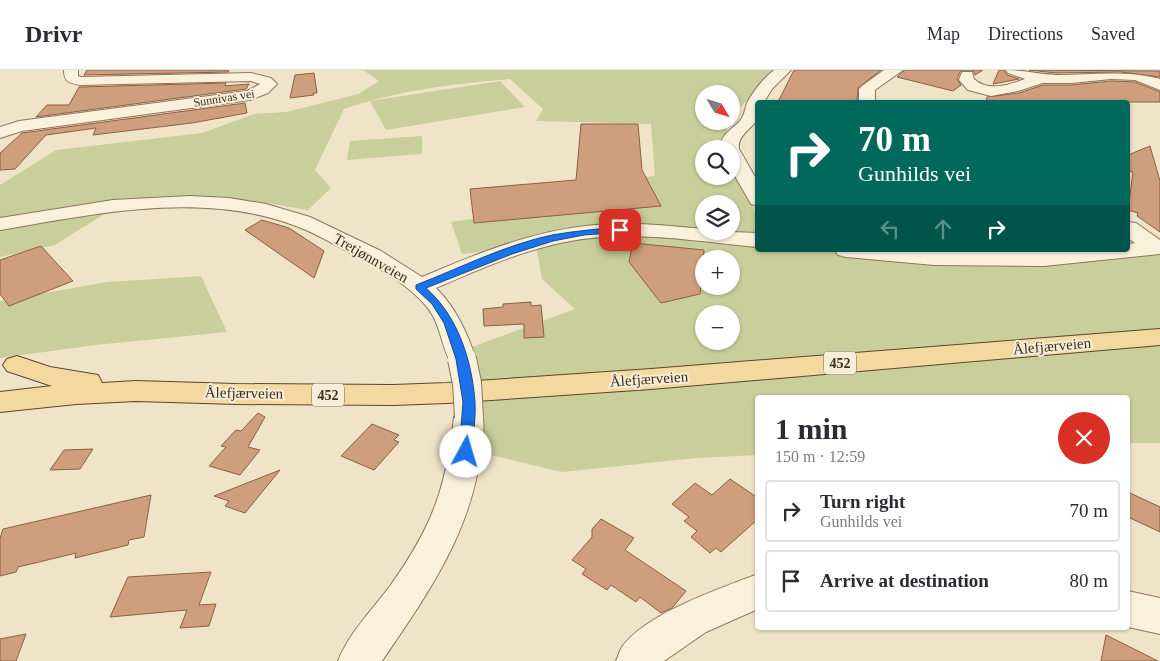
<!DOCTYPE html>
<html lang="en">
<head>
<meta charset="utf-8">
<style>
  :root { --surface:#fff; --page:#f7f7f7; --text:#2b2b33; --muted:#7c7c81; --line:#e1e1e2 }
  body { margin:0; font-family:Georgia,serif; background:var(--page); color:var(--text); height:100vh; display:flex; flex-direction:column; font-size:19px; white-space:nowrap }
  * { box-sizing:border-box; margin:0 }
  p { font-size:16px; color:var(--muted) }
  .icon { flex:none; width:28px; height:28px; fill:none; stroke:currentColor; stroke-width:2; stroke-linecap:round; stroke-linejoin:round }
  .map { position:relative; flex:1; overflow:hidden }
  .panel { position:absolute; left:755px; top:325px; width:375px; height:235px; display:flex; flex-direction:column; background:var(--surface); border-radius:5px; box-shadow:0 1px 4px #0004 }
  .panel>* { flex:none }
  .top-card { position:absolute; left:755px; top:30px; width:375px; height:152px; border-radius:5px; box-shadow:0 1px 4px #0004; background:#00695c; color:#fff; overflow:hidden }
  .needle { width:32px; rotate:128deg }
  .tools { position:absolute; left:695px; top:15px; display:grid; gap:10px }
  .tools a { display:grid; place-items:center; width:45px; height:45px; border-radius:50%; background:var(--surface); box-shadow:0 1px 4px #0004; font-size:25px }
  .pin { position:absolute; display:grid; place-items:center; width:42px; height:42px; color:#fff; margin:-21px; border-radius:10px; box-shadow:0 2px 8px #0006 }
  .me { position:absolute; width:55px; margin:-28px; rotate:6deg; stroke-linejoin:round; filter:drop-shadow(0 0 4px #0008) }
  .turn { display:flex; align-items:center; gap:18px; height:105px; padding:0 20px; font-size:22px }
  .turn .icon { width:65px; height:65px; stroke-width:2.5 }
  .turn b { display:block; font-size:35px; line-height:42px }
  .lanes { display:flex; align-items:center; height:48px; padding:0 20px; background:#0003; justify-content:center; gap:25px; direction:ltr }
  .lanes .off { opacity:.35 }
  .round { display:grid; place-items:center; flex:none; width:52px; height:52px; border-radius:26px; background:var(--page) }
  .overview { display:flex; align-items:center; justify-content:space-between; height:85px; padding:0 20px }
  h1 { font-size:30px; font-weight:700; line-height:38px }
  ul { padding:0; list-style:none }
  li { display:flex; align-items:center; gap:15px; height:62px; margin:0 10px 8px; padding:0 10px; border:2px solid var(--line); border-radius:5px }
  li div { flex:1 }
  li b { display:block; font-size:19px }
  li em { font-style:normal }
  header { display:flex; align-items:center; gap:30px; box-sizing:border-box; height:70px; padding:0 25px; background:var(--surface); border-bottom:1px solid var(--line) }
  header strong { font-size:24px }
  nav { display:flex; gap:28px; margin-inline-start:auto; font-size:18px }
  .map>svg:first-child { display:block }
</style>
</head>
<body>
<header>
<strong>Drivr</strong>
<nav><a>Map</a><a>Directions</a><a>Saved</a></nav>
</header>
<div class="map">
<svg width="1160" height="591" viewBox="0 0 1160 591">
  <rect width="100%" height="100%" fill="#f0e4c8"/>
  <!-- green -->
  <path fill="#c9cf9b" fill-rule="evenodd" d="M363,0H786L761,17L731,46V24H704V51H729L725,67L730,79H704V106H731V83L757,147L758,180H879L906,183L1027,187L1128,180L1160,175V373H1128V328H758L757,385L697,388L562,402L478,382L472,277L575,239L542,209L536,176L462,184L451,152L519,142L611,110L655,106L651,54L536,51L543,39L510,9C452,14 399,20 344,39L315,100L331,118L308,140L248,130H146L106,143L55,175L0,187V115L56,80L202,63L254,44L286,42L358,24L379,11ZM704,134H731V161H704ZM704,189H731V216H704ZM704,244H731V271H704Z
    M500,11L525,37L386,60L370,31Z
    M422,66V84L347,90L350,71Z
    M201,206L227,262L96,275L0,288V231L107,212Z"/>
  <!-- building -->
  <path fill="#cf9f7d" stroke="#8d5f41" d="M87,0H229L228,2L84,5Z
    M794,0H881L858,18L857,32L801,31V32H778Z
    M905,0H983L975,5L973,0H961L957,9L961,15L953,21L897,7Z
    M999,0H1004L1007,5L1019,9L993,14Z
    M1029,0L1160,1V7L1121,2L1056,3Z
    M314,3L317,23H313L314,25L290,28L295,5Z
    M1111,11L1135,12L1160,22V32H986L987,27L1019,23L1043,15H1071Z
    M226,13L225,16L249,14L246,19L36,47L47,35H69L79,17Z
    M245,33L247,43L192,53L93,65L96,58L46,65L15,99L0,100V83L22,63Z
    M581,54H638L642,100L661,136L474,153L470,119L576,110Z
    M1150,76L1160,111V162L1137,146L1138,143L1128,140L1133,102L1128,101V85Z
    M262,150L289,158L324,181L314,208L245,160Z
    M633,173L704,180L700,224L661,233L629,192Z
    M41,176L73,211L9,236L0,224V190Z
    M531,232V236L541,235L544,267L524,268V254L484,256L483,239L503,237V234Z
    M258,343L265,347L248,377L260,380L240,405L209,396L226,377L221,376L236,360L241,361Z
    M372,354L399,365L394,370L399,372L374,400L341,386Z
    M93,379L80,399L50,400L64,380Z
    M280,400L245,443L225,436L229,431L214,426Z
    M730,409L758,428V449L721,482L716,478L710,483L691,467L697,461L684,451L689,447L672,434L695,413L712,425Z
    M1128,422L1160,437V462L1128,447Z
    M151,425L144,467L129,470L128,475L75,488L76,483L35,493L18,497L16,502L0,506V468L3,459Z
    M601,449L634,468L625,480L686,521L672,538L661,543L640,527L636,532L611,515L607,520L582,504L586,499L572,490L592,467V459Z
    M211,502L199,535L216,534L209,556L180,558L187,540L110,547L128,507Z
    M26,564L16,591H0V569Z
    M1106,565L1158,591H1101Z"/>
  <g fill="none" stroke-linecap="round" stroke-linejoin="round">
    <!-- minor casing -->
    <g stroke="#8d765c" stroke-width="2">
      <path id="minor" d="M64,0H78V6L81,7L251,3L271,8L277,14L268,23L250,30L22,61L0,68V57L19,51L247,21L260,14L251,11L80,15C69,13 64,12 64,0Z
        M774,0H791L772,19L764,32H758V49C750,60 737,66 739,79L758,112V136L751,134L731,99V79H721C719,63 735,59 742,48C745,43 745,38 747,33C754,20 763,9 774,0Z
        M884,0H903L875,20V32H859V19L862,16Z
        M1006,0C1023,0 1039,4 1056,5C1092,5 1125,0 1160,9V20L1135,10L1111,9L1071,13H1043L1018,21L991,26L968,20L959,10L962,2H972L974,9C988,22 1009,15 1025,9L1008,3Z
        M190,126L229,128L266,134L310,147L381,181L422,207C474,185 529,162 586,156C625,151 665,155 704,159V161L758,163V177C694,171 628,159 565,172C520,181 478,200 436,218C456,238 467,262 476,289L472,295L462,298L452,295C441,277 441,254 427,237C407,213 377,197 350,183C332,173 315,163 296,156C202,120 95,144 0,160V148L113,130Z
        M1128,152L1136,153L1160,170V184L1044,196L934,195L846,187L838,185L835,180L1044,182L1065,180H1128V174L1135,173L1128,168Z
        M469,336L480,339C486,351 483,366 481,380C472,462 427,525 382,591H338C349,563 372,540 390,516C432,457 446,419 454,347L458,339Z
        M758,504V539L706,562L664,591H616C618,587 619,581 622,577C645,544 721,518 758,504Z
        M1128,521L1160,528V564L1128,557Z"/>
    </g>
    <!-- major casing -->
    <g stroke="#5b4430" stroke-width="2">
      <path id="major" d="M1160,259V275L651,319L447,333L393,335L236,334L136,331L76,334L0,342V322L52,316L7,301L3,295L7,289L17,286L50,297L98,305L102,313L136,311L236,314L393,315L447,313L651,299Z"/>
    </g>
    <!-- minor -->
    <use href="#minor" fill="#faf1dc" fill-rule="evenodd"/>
    <!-- major -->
    <use href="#major" fill="#f3d9a0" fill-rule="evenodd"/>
    <!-- minor-bridge casing -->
    <g stroke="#8d765c" stroke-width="30" stroke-linecap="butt">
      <path id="minor-bridge" d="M462,289L467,313L469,347"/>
    </g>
    <!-- minor-bridge -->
    <use href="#minor-bridge" stroke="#faf1dc" stroke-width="28"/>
  </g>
  <!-- route -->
  <path fill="#1a73e8" stroke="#114b97" d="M620,157L625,160L623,162L584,165L553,171L512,184L426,218C458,246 472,291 475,332C476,348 473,366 472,382L470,386H461L459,382L463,332L456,289L444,253L432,234L416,219V215C460,198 505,175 552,165C575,161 597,159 620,157Z"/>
  <g text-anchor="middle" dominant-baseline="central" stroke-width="4" stroke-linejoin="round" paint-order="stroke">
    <!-- far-street labels -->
    <g font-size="12" fill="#3d2e20" stroke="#f7eed8">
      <text transform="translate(224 28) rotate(-9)">Sunnivas vei</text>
    </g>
    <!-- shield labels -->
    <g fill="#f7eed8" stroke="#756857" stroke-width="1">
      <rect x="824" y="281.5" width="32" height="23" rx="4"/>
      <rect x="312" y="313.5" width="32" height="23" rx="4"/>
    </g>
    <g font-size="14" font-weight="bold" fill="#3d2e20">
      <text x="840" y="293">452</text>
      <text x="328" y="325">452</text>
    </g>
    <!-- street labels -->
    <g font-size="15" fill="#3d2e20" stroke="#f7eed8">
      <text transform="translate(371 188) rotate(30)">Tretjønnveien</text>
      <text transform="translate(1052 276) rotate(-5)">Ålefjærveien</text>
      <text transform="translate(649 309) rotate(-4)">Ålefjærveien</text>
      <text transform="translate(244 323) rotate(1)">Ålefjærveien</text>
    </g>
  </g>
</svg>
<div class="tools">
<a><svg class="needle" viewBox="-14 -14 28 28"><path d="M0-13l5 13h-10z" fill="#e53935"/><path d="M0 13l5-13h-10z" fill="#7c7c81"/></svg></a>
<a><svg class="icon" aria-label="search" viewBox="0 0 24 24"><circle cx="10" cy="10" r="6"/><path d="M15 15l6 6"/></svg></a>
<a><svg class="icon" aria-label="layers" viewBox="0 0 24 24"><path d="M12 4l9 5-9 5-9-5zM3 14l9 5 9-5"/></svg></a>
<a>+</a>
<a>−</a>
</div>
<div class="pin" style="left:620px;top:160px;background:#d93025"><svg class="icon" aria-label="arrive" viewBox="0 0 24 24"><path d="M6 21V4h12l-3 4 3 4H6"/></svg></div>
<svg class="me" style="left:466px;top:382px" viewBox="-20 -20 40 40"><circle r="19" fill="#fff"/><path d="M0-13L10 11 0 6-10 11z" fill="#1a73e8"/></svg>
<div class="top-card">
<div class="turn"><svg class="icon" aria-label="right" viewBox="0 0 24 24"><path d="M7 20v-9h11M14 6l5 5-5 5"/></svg><div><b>70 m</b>Gunhilds vei</div></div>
<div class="lanes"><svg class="icon off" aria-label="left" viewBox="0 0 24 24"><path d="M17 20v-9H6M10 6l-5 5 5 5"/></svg><svg class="icon off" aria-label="ahead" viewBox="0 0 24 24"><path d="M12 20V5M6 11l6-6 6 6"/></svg><svg class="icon" aria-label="right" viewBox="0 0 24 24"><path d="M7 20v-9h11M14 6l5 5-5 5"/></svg></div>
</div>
<section class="panel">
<div class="overview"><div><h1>1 min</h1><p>150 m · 12:59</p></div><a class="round" style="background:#d93025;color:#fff"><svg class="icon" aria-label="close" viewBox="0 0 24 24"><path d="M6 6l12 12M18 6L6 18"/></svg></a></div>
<ul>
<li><svg class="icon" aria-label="right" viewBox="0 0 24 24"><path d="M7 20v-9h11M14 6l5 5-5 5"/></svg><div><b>Turn right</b><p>Gunhilds vei</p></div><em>70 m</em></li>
<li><svg class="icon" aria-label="arrive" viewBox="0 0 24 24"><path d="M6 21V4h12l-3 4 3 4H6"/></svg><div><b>Arrive at destination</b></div><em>80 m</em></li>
</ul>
</section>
</div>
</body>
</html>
